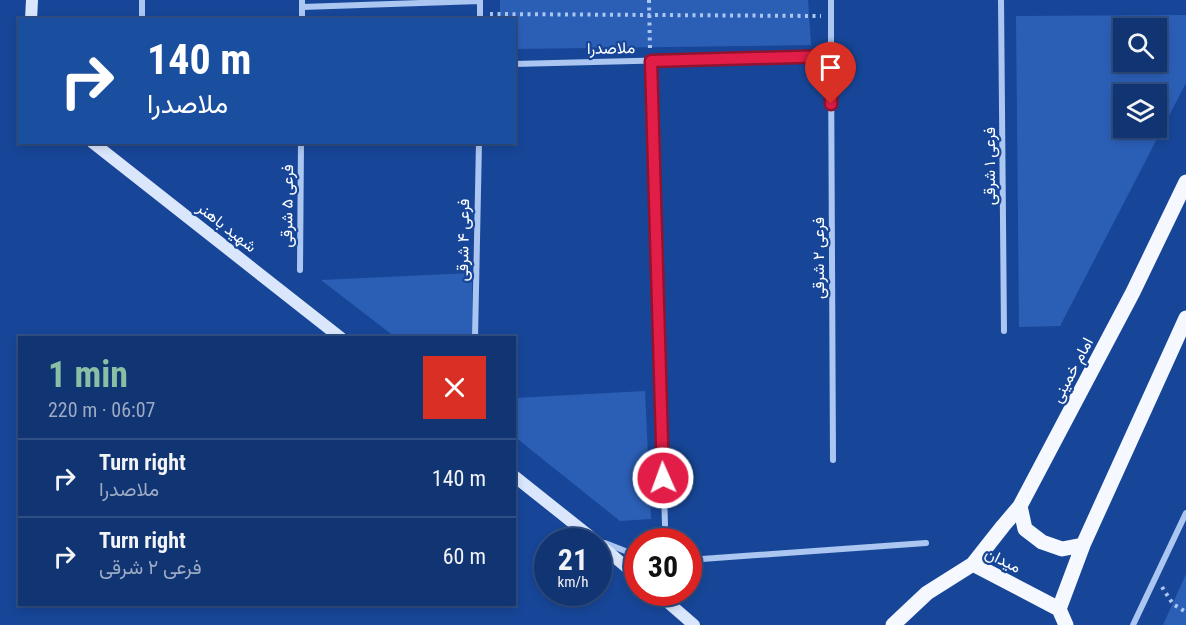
<!DOCTYPE html>
<html lang="en">
<head>
<meta charset="utf-8">
<style>
  :root { --surface:#113472; --page:#1a3c77; --text:#f1f3f6; --muted:#9caac4; --line:#304f84; --accent:#8abfa5 }
  body { margin:0; font-family:"Roboto Condensed",Vazirmatn,sans-serif; background:var(--page); color:var(--text); height:100vh; display:flex; flex-direction:column; font-size:22px; white-space:nowrap }
  * { box-sizing:border-box; margin:0 }
  p { font-size:20px; color:var(--muted) }
  .icon { flex:none; width:33px; height:33px; fill:none; stroke:currentColor; stroke-width:2; stroke-linecap:round; stroke-linejoin:round }
  .map { position:relative; flex:1; overflow:hidden }
  .panel { position:absolute; left:18px; top:336px; width:498px; height:270px; display:flex; flex-direction:column; background:var(--surface); border-radius:0px; box-shadow:0 3px 9px #0003,0 0 0 2px var(--line) }
  .panel>* { flex:none }
  .hud { position:absolute; left:18px; top:18px; width:498px; height:126px; border-radius:0px; box-shadow:0 3px 9px #0003,0 0 0 2px var(--line); background:#1a4fa0; color:#fff; overflow:hidden }
  .tools { position:absolute; left:1113px; top:18px; display:grid; gap:12px }
  .tools a { display:grid; place-items:center; width:54px; height:54px; border-radius:0px; background:var(--surface); box-shadow:0 3px 9px #0003,0 0 0 2px var(--line); font-size:30px }
  .speed { position:absolute; left:534px; top:528px; display:flex; gap:12px; font-size:30px; font-weight:700; text-align:center }
  .speed>* { display:grid; place-content:center; width:78px; height:78px; border-radius:50%; background:var(--surface); box-shadow:0 3px 9px #0003,0 0 0 2px var(--line); line-height:1 }
  .speed small { font-size:15px; font-weight:400 }
  .speed .limit { border:9px solid #d22; background:#fff; color:#111 }
  .pin { position:absolute; display:grid; place-items:center; width:51px; height:51px; color:#fff; margin:-62px -26px; border-radius:50% 50% 50% 0; rotate:-45deg; box-shadow:0 0 6px #0007 }
  .pin .icon { rotate:45deg }
  .me { position:absolute; width:66px; margin:-33px; rotate:358deg; stroke-linejoin:round; filter:drop-shadow(0 0 4px #0008) }
  .turn { display:flex; align-items:center; gap:21px; height:126px; padding:0 30px; font-size:27px }
  .turn .icon { width:78px; height:78px; stroke-width:2.5 }
  .turn b { display:block; font-size:42px; line-height:51px }
  .round { display:grid; place-items:center; flex:none; width:63px; height:63px; border-radius:0px; background:var(--page) }
  .summary { display:flex; align-items:center; justify-content:space-between; height:102px; padding:0 30px }
  h1 { font-size:36px; font-weight:700; line-height:45px; color:var(--accent) }
  ul { padding:0; list-style:none }
  li { display:flex; align-items:center; gap:18px; height:78px; padding:0 30px; border-top:2px solid var(--line) }
  li div { flex:1 }
  li b { display:block; font-size:22px }
  li em { font-style:normal }
  .map>svg:first-child { display:block }
</style>
</head>
<body>
<div class="map">
<svg width="1186" height="625" viewBox="0 0 1186 625">
  <rect width="100%" height="100%" fill="#174698"/>
  <!-- green -->
  <path fill="#2b5fb6" fill-rule="evenodd" d="M500,0H808L811,45L515,49L514,20L500,19Z
    M1186,15V83L1060,326L1019,327L1016,16ZM1124,28H1156V62H1124ZM1124,94H1156V128H1124Z
    M472,273L473,337H395L321,280Z
    M645,391L651,519L620,521L515,437V398Z
    M1186,574V625H1163Z"/>
  <g fill="none" stroke-linecap="round" stroke-linejoin="round">
    <!-- path -->
    <path stroke="#abc6f1" stroke-width="4" stroke-dasharray="3 4.5" stroke-linecap="butt" d="M649,0L650,50
      M490,14L821,16
      M1162,587L1173,604L1186,612"/>
    <!-- street -->
    <path stroke="#abc6f1" stroke-width="6" d="M142,0V20
      M1001,0L1004,331
      M302,7L480,1
      M302,20V0
      M480,20V0
      M831,56L833,460
      M651,61L665,525
      M514,64L831,56V0
      M300,270L301,142
      M475,338L479,142
      M605,543L638,556
      M688,560L926,543
      M1133,625L1186,513"/>
    <!-- secondary -->
    <path stroke="#dae6fc" stroke-width="12" d="M31,20L32,0
      M92,142L341,338
      M514,476L597,542
      M598,543L638,577
      M656,592L694,625"/>
    <!-- primary -->
    <path stroke="#f5f8ff" stroke-width="15" d="M1020,506L1025,529L1042,542L1062,549L1083,545
      M973,564L1059,609L1066,625
      M1059,609L1083,545L1186,318
      M893,625L927,593L973,564L1003,526L1020,506L1133,292L1186,182"/>
  </g>
  <g fill="none" stroke-linecap="round" stroke-linejoin="round">
    <!-- route casing -->
    <g stroke="#92132f" stroke-width="15">
      <path id="route" d="M663,478L651,61L831,56V104"/>
    </g>
    <!-- route -->
    <use href="#route" stroke="#e11d48" stroke-width="10"/>
  </g>
  <g text-anchor="middle" dominant-baseline="central" stroke-width="4.5" stroke-linejoin="round" paint-order="stroke">
    <!-- street labels -->
    <g font-size="16" fill="#fff" stroke="#174698">
      <text transform="translate(611 48) rotate(-1)">ملاصدرا</text>
      <text transform="translate(989 166) rotate(-90)">فرعی ۱ شرقی</text>
      <text transform="translate(287 206) rotate(-89)">فرعی ۵ شرقی</text>
      <text transform="translate(227 227) rotate(38)">شهید باهنر</text>
      <text transform="translate(463 240) rotate(-89)">فرعی ۴ شرقی</text>
      <text transform="translate(818 258) rotate(-90)">فرعی ۲ شرقی</text>
      <text transform="translate(1072 370) rotate(-62)">امام خمینی</text>
      <text transform="translate(1003 560) rotate(26)">میدان</text>
    </g>
  </g>
</svg>
<div class="tools">
<a><svg class="icon" aria-label="search" viewBox="0 0 24 24"><circle cx="10" cy="10" r="6"/><path d="M15 15l6 6"/></svg></a>
<a><svg class="icon" aria-label="layers" viewBox="0 0 24 24"><path d="M12 4l9 5-9 5-9-5zM3 14l9 5 9-5"/></svg></a>
</div>
<div class="speed"><div>21<small>km/h</small></div><div class="limit">30</div></div>
<div class="pin" style="left:831px;top:104px;background:#d93025"><svg class="icon" aria-label="arrive" viewBox="0 0 24 24"><path d="M6 21V4h12l-3 4 3 4H6"/></svg></div>
<svg class="me" style="left:663px;top:478px" viewBox="-20 -20 40 40"><circle r="17" fill="#e11d48" stroke="#fff" stroke-width="3"/><path d="M0-11L8 9 0 5-8 9z" fill="#fff"/></svg>
<div class="hud">
<div class="turn"><svg class="icon" aria-label="right" viewBox="0 0 24 24"><path d="M7 20v-9h11M14 6l5 5-5 5"/></svg><div><b>140 m</b>ملاصدرا</div></div>
</div>
<section class="panel">
<div class="summary"><div><h1>1 min</h1><p>220 m · 06:07</p></div><a class="round" style="background:#d93025;color:#fff"><svg class="icon" aria-label="close" viewBox="0 0 24 24"><path d="M6 6l12 12M18 6L6 18"/></svg></a></div>
<ul>
<li><svg class="icon" aria-label="right" viewBox="0 0 24 24"><path d="M7 20v-9h11M14 6l5 5-5 5"/></svg><div><b>Turn right</b><p>ملاصدرا</p></div><em>140 m</em></li>
<li><svg class="icon" aria-label="right" viewBox="0 0 24 24"><path d="M7 20v-9h11M14 6l5 5-5 5"/></svg><div><b>Turn right</b><p>فرعی ۲ شرقی</p></div><em>60 m</em></li>
</ul>
</section>
</div>
</body>
</html>
